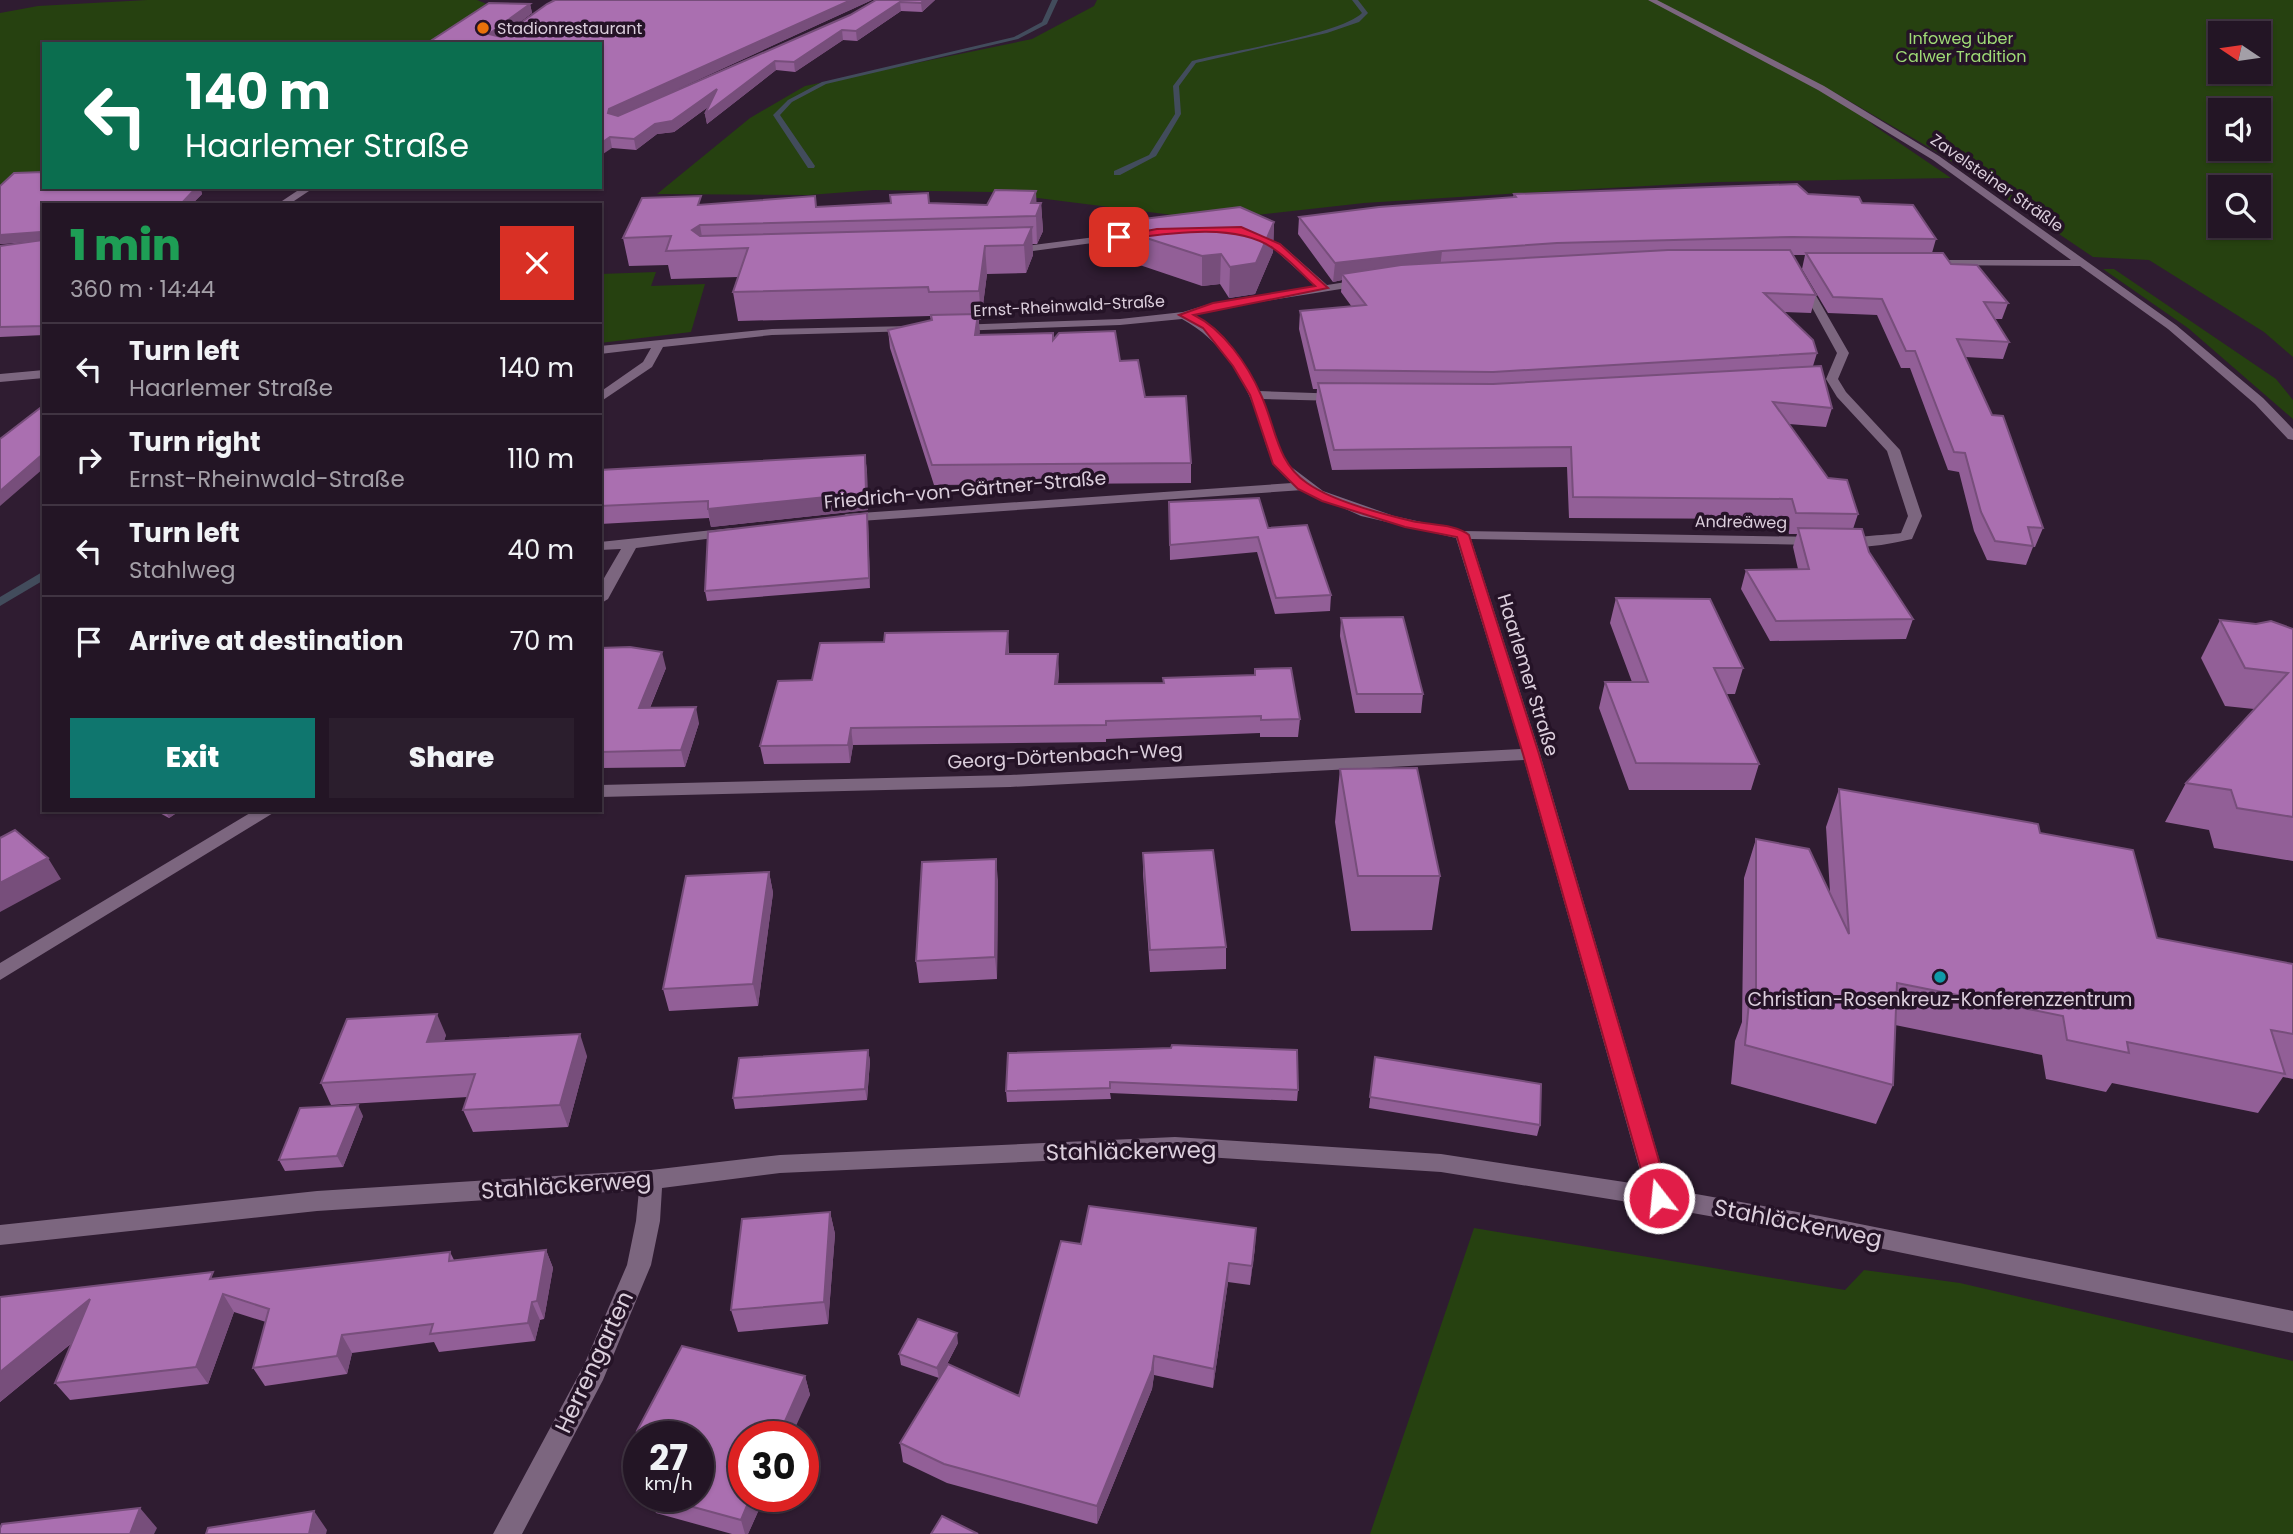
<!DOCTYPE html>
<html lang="en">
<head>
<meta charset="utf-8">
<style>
  :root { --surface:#231525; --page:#2b1e2d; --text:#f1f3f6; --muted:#a39fa7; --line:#403442; --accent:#0f766e }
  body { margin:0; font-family:Poppins,sans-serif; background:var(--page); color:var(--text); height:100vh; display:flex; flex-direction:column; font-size:26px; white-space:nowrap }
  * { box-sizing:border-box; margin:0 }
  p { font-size:23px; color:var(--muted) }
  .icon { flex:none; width:38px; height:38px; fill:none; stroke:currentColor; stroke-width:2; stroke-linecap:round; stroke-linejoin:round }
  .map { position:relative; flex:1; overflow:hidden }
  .details { position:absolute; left:42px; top:203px; width:560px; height:609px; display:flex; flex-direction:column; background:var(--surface); border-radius:0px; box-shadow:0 2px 5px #0004,0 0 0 2px var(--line) }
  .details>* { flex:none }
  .hud { position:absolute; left:42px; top:42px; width:560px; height:147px; border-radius:0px; box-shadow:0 2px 5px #0004,0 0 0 2px var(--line); background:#0b6e4f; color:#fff; overflow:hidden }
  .needle { width:46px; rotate:283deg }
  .buttons { position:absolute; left:2208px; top:21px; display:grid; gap:14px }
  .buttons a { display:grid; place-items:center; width:63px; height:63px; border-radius:0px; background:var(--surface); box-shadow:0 2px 5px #0004,0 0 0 2px var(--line); font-size:35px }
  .speed { position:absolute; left:623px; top:1421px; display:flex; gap:14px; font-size:35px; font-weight:700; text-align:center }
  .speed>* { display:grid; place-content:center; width:91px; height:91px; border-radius:50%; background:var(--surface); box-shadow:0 2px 5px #0004,0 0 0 2px var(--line); line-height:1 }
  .speed small { font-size:18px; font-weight:400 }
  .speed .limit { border:10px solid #d22; background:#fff; color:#111 }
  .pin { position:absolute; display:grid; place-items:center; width:60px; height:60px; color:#fff; margin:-30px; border-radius:14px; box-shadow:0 4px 10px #0006 }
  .me { position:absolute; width:77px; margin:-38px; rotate:344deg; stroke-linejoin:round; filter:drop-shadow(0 0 5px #0008) }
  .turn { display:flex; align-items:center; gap:24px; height:147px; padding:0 28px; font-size:32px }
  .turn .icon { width:91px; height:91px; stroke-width:2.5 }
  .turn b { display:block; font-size:49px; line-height:60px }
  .round { display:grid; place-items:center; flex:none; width:74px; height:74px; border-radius:0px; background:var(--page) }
  .headline { display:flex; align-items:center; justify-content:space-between; height:119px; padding:0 28px }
  h1 { font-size:42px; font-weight:800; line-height:52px; color:#1e9e55 }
  .action { display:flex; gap:14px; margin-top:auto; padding:14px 28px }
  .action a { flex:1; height:80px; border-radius:0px; background:var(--accent); color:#fff; font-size:28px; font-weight:800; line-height:80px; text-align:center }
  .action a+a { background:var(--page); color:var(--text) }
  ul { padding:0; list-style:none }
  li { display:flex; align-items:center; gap:21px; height:91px; padding:0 28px; border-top:2px solid var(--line) }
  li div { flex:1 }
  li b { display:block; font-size:26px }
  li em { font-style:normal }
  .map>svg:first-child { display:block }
</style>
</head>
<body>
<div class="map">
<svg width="2293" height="1534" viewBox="0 0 2293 1534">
  <rect width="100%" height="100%" fill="#2f1c31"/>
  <!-- green -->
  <path fill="#264110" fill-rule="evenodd" d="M147,0H477L514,15L487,44H44V187L0,191V13L38,6Z
    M1097,0H2293V357L2264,332L2149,260L2093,257L1942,155L1832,91L1876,127L1951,178L1718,182L1555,191L1364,203L1212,220L991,192L874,190L809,195L657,194L750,118L805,86L1032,39L1094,6ZM2221,33H2259V72H2221ZM2221,110H2259V149H2221ZM2221,187H2259V226H2221Z
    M2103,269H2114L2276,379L2293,400V419L2188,328Z
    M656,272L651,286L705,284L691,332L600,343V274Z
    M1474,1228L1845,1290L1864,1270L1960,1283L2293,1361V1534H1370Z"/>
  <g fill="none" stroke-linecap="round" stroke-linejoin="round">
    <!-- stream -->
    <path fill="#424c5c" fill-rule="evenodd" d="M1052,0H1058L1047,24L1018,39L826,84L792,102L780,115L815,166L814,168H808L773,115L788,100L822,82L1014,37L1042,22Z
      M1352,0H1358L1368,13L1359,22L1327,33L1196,63L1179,86L1181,114L1156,156L1120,175H1114V171L1149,155L1175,114L1173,86L1192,61C1227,52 1341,34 1362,13Z
      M44,571V580L0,606V597Z"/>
    <!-- minor -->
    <path fill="#7c667f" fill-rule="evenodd" d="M1648,0H1657L1824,86L1939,156L2176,325L2263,398L2293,429V440L2288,439L2255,404L2168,329L2080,266L1924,265L1923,263L1928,260H2071L1933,160L1818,90Z
      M303,187H315L288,205H276Z
      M1253,232L1281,244L1327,285L1366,279L1371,282L1366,285L1215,309L1194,316L1228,343L1259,391L1343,394L1345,397L1339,401L1262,399L1286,463L1323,491L1394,516L1462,531L1816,537L1823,541L1816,545L1471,539L1540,754L1668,1189L1820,1216L2293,1311V1333L1820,1236L1659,1207L1441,1172L1175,1155L780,1173L662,1188L660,1221L651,1265L603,1380L522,1534H493L584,1365L627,1265L636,1221L639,1190L317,1211L0,1245V1225L317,1191L651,1170L780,1155L1175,1137L1441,1154L1644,1185L1524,760L1010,787L600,797V785L1010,775L1521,749L1456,538L1361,516L1303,490L846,522L839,518L846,514L1292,483C1268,462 1268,450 1259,422C1246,379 1221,340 1182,319L1120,325L956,331L950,328L956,325L1120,319L1183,312L1213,303L1316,287L1273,248L1249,237L1248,235Z
      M1126,233L1130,234V238L1011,254L1006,251L1011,248Z
      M1802,277L1807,280L1849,353L1838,379L1846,392L1900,450L1922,516L1912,539C1894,543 1851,553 1837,541C1842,537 1889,535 1901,533L1908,516L1887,451L1837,397L1826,379L1837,353L1797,280Z
      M911,326L915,327V331L772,335L663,347L652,367L600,402V392L643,362L651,348L600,354V346L772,329Z
      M44,370V378L0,382V374Z
      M732,528L737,529V535L636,548L608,599L600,604V585L621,549L600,550V542Z
      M255,810H278L0,980V963Z"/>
  </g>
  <!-- wall -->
  <path fill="#925f97" d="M872,0L636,108L850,15L876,0H935L922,12L901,11L857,41L843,40L795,72L776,70L707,124L705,114L708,107L674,132L657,134L636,150L612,148L426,44L530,4L532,13L500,37Z
    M0,186L117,187L115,189L162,187H200L202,194L191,205H44V335L0,337V246L41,241L0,244Z
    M522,187H557L555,189Z
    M1036,191V203H1041L1043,231L1037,244H1032L1033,255L1026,273L987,274L981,320H979V335L1053,340L1120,361L1191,463V483L934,485L890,348L888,330L931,320L930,316L738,321L733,292L738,277L671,279L668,265L629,266L623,238L702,205L816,207L929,203L987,205Z
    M1514,194H1808L1862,203L1936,239L1932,253L1951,264L2008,303L2002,319H1995L2009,342L2003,359L1965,357L2043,528L2035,547H2033L2026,565L1987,560L1974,531L1959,472L1948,470L1910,368H1901L1877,315L1828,313L1802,269L1805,255H1792L1816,295L1811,313L1784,312L1817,353L1813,366L1832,408L1826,427L1789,424L1828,478L1858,514L1853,529L1913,619L1906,639L1770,641L1741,589L1746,570L1798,569L1793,547L1797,534H1789L1786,519L1569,518L1567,467L1332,470L1316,402L1317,389H1313L1299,329L1300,311L1352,307L1341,292L1342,280L1333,282L1298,234L1299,217L1513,197Z
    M1274,222L1273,252L1255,294L1229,298L1220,284L1202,286L1104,253L1103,224Z
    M865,455L867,472L868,510L711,527L709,518L600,524V470Z
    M1169,502L1268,528L1331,595L1330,611L1275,614L1257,552L1170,560Z
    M868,523L870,588L707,601L705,591Z
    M1616,598L1743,668L1735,694H1726L1759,764L1751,790H1629L1599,708L1605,682H1632L1610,623Z
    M1341,618L1423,694L1421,713H1355L1340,636Z
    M2220,620L2293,629V861L2214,848L2209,830L2165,822L2186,783L2254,709L2225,706L2201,658Z
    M600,648L666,668L650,708L699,723L685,767L600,768Z
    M1009,648V654L1059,672L1058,684L1163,683L1254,675L1255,669L1300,719L1298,737H1260V733L1106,739V742L853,745L850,763L764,764L760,746L812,680Z
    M1340,769L1440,876L1432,930L1351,931L1335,822Z
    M1839,789L2040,833L2157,938L2293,964V1079L2283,1077L2258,1113L2112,1083L2106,1092L2046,1079L2042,1055L1895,1025L1893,1085L1876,1124L1731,1084L1735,1041L1742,1022L1744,878L1756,839L1830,892L1826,827Z
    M154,810H181L169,818Z
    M1143,853L1226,947V969L1150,972L1143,874Z
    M769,872L773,893L758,1006L669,1011L663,989Z
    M998,880L997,979L919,983L916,961Z
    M446,1035L444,1041L587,1056L568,1127L473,1132L463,1110L468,1097L331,1105L321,1083Z
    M1171,1048L1298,1090L1297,1101L1110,1093L1111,1099L1007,1102L1006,1091Z
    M868,1050L870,1061L867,1100L735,1109L733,1098Z
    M1375,1057L1540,1125L1537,1136L1369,1108Z
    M363,1116L343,1167L285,1171L279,1160Z
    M830,1212L835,1234L828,1324L738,1332L731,1310Z
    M1081,1244L1255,1247L1250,1285L1228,1282L1213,1388L1154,1375L1152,1389L1097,1524L947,1483L903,1462L900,1443L939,1378L901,1365L899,1354L958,1343L943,1372L1019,1396Z
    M546,1250L553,1268L544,1319L540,1320L535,1341L439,1352L434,1342L352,1353L347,1374L265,1386L253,1368L266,1322L234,1312L208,1384L70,1400L55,1383L72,1343L0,1402V1297L216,1279L450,1252L454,1260Z
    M805,1376L810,1395L744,1496H765L748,1534H732L656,1513L649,1496H698V1437H639L637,1431Z"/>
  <!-- shaded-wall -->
  <path fill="#774e7b" d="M851,0H872L611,120L608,113L609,109Z
    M924,0H935L922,12L921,3Z
    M900,2L901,11L857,41L856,31Z
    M530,4L532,13L491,44L489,34Z
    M842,30L843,40L795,72L794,62Z
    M775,61L776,70L707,124L705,114Z
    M717,89L719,99L674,132L657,134L636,150L634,139L655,124Z
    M610,137L612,148L600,156V144Z
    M106,187H117L107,198L104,190Z
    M197,187H200L202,194L191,205H180Z
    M1036,191L1037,214L1041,203L1043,231L1037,244L1036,216L1031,203Z
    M1274,222L1273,252L1255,294L1229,298L1230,267Z
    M700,225L704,249L692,230Z
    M1032,227L1033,255L1026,273L1024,245Z
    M40,232L44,240L0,244V235Z
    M985,246L987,274L981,320L979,291Z
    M1442,251L1440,269L1342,274V280L1333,282L1335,263Z
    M1221,254L1220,284L1202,286V256Z
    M978,314L980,332L977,354L975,335Z
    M44,453V468L0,506V491Z
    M865,455L867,472L868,510L711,527L708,509Z
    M867,513L868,523L870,588L869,578Z
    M1008,631L1009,648L1007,672L1006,654Z
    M662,652L666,668L643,724L639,708Z
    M1058,654L1059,672L1056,702L1055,684Z
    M696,707L699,723L685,767L681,750Z
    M851,728L853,745L850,763L848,745Z
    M165,810H181L169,818Z
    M48,858L61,879L0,912V883Z
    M996,859L998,880L997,979L995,957Z
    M769,872L773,893L758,1006L753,984Z
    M437,1014L446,1035L436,1064L427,1042Z
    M580,1034L587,1056L568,1127L560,1105Z
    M868,1050L870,1061L867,1100L865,1089Z
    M358,1105L363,1116L343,1167L337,1156Z
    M830,1212L835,1234L828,1324L824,1302Z
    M1256,1228L1255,1247L1250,1285Z
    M546,1250L553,1268L544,1319L537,1301Z
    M1229,1263L1228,1282L1213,1388L1214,1369Z
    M223,1294L234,1312L208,1384L196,1367Z
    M90,1299L103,1317L0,1402V1372Z
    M532,1302L540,1320L535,1341L528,1323Z
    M957,1333L958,1343L939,1379L937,1368Z
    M342,1335L352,1353L347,1374L337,1356Z
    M1154,1356V1375L1152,1389L1097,1524V1506Z
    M805,1376L810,1395L791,1437H778Z
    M751,1496H765L748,1534H745L741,1520Z
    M140,1508L157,1528L154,1534H130Z
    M314,1511L327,1530L326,1534H309Z"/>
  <!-- building -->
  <path fill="#aa6fb0" stroke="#774e7b" stroke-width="2" d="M555,0H851L609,109L608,113L618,116L850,15L876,0H924L921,3L900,2L856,31L842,30L794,62L775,61L705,114L717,89L672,121L655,124L634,139L610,137L600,144V44H426L489,3L530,4L489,34L501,37L547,4Z
    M44,172V187H106L104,190L162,187H197L180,205H44V326L0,327V246L43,240L40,232L0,235V186L14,173Z
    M1797,184L1808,194L1859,197L1862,203L1913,205L1936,239L1792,237L1557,243L1442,251L1335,263L1299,217L1379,207L1516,197L1514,194Z
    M995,190L1036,191L1031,203H1041L1036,216L700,225L692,230L700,236L1032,227L1024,245L985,246L979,291L929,292L928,287L733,292L748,248L666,251L671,236L623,238L642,198L701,196L698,205L815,196L816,207L891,203L890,195L928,193L929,203L987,205Z
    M1240,207L1274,222L1256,263L1230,267L1221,254L1202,256L1103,224Z
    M1668,250H1790L1816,295L1764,293L1813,340L1817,353L1493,372L1315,370L1300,311L1366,305L1342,274L1401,265Z
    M1806,253H1943L1951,264L1977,265L2008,303L1984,302L2009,342L1957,339L1992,415L2003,416L2043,528L2028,527L2033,546L1995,541L1981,512L1965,453L1954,452L1915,351H1906L1882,299L1833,297Z
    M978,314L975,335L1053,333V340L1059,333L1115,331L1120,361L1138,360L1145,397L1186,396L1191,463L932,465L888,330L932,320L931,315Z
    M1821,366L1832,408L1773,402L1828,478L1847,480L1858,514L1796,513L1792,499L1573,497L1571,447L1334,450L1318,383L1493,384Z
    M44,405V453L0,491V439Z
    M865,455L866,493L708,509V501L600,506V470Z
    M1259,498L1268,528L1307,525L1331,595L1276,598L1258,537L1170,545L1169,502Z
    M867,513L869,578L705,591L708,532Z
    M1798,528L1862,529L1869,552L1913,619L1776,621L1746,570L1809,569Z
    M1616,598L1710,599L1743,668H1714L1759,764L1636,763L1605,682H1648Z
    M1403,617L1423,694H1357L1341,618Z
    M2220,620L2256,624L2271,621L2293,629V817L2237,808L2231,790L2186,783L2288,673L2245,668Z
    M1008,631L1006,654H1058L1055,684L1164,683L1163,678L1255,675V669L1291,668L1300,719L1261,720V716L1106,721V725L851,728L848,745L760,746L778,681L812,680L820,643L884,642L885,633Z
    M630,647L662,652L639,708L696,707L681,750L600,752V648Z
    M1417,768L1440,876H1358L1340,769Z
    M1839,789L2038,824L2040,833L2133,850L2157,938L2293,964V1034L2271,1030L2285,1074L2127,1042L2129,1053L2067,1040L2063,1016L1897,983L1893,1085L1745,1045L1749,1002L1756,1004V839L1809,849L1849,934Z
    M15,830L48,858L0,883V838Z
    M1213,850L1226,947L1150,950L1143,853Z
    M996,859L995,957L916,961L922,862Z
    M769,872L753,984L663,989L686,876Z
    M437,1014L427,1042L580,1034L560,1105L463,1110L475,1074L321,1083L347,1019Z
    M1172,1045L1297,1050L1298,1090L1110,1082V1088L1006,1091L1008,1053L1171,1048Z
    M868,1050L865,1089L733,1098L739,1058Z
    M1375,1057L1541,1084L1540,1125L1370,1097Z
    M358,1105L337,1156L279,1160L300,1108Z
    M1089,1206L1256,1228L1252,1266L1229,1263L1214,1369L1154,1356L1152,1370L1097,1506L944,1464L900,1443L948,1364L1019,1396L1061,1241L1081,1244Z
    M830,1212L824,1302L731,1310L742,1219Z
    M546,1250L537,1301L532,1302L528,1323L430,1334L433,1324L342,1335L337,1356L253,1368L269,1309L223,1294L196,1367L55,1383L90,1299L0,1372V1297L213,1272L210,1279L450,1252L449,1261Z
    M918,1319L957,1333L937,1368L899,1354Z
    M682,1346L805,1376L778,1437H744V1496H751L741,1520L653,1496H698V1437H656L637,1431Z
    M140,1508L130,1534H0V1528L2,1524Z
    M314,1511L309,1534H206L208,1528Z
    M942,1516L978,1534H931Z"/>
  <!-- route -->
  <path fill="#e11d48" stroke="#92132f" stroke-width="2" d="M1241,227L1280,244L1328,288L1194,315C1223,329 1248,365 1261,395C1276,427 1276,462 1307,483C1332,501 1382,514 1412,521C1429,525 1456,524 1469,535L1539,754L1670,1198L1667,1204L1659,1206L1652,1204L1649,1198L1523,754L1457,537L1405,527L1322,501L1298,489L1273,464L1250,395L1233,366L1203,328L1179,315L1213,303L1315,286C1302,274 1289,259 1274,249C1236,221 1164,234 1119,240L1114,237L1157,229Z"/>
  <!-- markers -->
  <circle fill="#e8710a" stroke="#251327" stroke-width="2.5" cx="483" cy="28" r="7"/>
  <circle fill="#0f9aa8" stroke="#251327" stroke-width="2.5" cx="1940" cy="977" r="7"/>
  <g text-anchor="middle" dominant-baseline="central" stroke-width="7" stroke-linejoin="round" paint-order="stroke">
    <!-- far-poi labels -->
    <g font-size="16" fill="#dbcedc" stroke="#251327" text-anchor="start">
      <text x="497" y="28">Stadionrestaurant</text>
    </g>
    <!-- far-park labels -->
    <g font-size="16" fill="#9fdb76" stroke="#251327">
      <text x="1961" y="38">Infoweg über<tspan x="1961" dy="18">Calwer Tradition</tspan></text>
    </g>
    <!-- far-street labels -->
    <g font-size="16" fill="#dbcedc" stroke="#251327">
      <text transform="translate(1997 183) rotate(35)">Zavelsteiner Sträßle</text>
      <text transform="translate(1069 306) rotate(-3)">Ernst-Rheinwald-Straße</text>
      <text transform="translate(1741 522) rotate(1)">Andreäweg</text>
    </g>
    <!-- street labels -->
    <g font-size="19" fill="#dbcedc" stroke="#251327">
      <text transform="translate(965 490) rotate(-5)">Friedrich-von-Gärtner-Straße</text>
      <text transform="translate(1528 675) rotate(73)">Haarlemer Straße</text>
      <text transform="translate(1065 756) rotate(-3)">Georg-Dörtenbach-Weg</text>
    </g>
    <!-- poi labels -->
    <g font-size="19" fill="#dbcedc" stroke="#251327">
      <text x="1940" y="999">Christian-Rosenkreuz-Konferenzzentrum</text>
    </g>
    <!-- near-street labels -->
    <g font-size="23" fill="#dbcedc" stroke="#251327">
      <text transform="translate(1131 1151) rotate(-1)">Stahläckerweg</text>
      <text transform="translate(566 1185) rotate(-4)">Stahläckerweg</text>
      <text transform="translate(1798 1223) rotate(11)">Stahläckerweg</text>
      <text transform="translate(594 1362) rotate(-65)">Herrengarten</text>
    </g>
  </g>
</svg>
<div class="buttons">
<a><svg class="needle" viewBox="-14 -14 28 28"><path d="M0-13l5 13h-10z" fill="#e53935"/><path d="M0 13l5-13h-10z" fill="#a39fa7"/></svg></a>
<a><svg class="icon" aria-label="sound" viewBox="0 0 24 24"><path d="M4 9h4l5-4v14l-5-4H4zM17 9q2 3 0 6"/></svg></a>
<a><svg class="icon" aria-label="search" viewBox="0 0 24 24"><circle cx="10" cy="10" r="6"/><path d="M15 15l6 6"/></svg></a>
</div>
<div class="speed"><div>27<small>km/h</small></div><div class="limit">30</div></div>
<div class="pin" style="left:1119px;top:237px;background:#d93025"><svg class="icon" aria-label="arrive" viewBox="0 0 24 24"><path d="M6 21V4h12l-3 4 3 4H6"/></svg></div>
<svg class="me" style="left:1659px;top:1198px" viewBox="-20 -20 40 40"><circle r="17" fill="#e11d48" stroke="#fff" stroke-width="3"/><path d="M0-11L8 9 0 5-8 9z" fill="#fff"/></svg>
<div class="hud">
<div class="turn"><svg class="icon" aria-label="left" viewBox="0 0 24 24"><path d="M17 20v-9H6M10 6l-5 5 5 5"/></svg><div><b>140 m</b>Haarlemer Straße</div></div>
</div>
<section class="details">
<div class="headline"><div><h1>1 min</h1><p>360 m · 14:44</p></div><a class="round" style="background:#d93025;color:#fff"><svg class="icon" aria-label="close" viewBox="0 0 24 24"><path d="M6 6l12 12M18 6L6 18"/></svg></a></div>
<ul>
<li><svg class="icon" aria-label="left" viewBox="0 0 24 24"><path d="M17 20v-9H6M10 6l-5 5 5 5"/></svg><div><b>Turn left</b><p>Haarlemer Straße</p></div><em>140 m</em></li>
<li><svg class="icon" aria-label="right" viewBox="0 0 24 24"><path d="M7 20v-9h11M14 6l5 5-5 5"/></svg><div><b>Turn right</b><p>Ernst-Rheinwald-Straße</p></div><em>110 m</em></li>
<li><svg class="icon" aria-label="left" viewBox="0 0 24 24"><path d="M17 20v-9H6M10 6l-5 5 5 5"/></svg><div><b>Turn left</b><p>Stahlweg</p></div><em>40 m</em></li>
<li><svg class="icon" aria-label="arrive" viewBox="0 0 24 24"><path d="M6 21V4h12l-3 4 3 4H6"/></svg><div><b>Arrive at destination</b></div><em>70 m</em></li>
</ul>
<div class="action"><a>Exit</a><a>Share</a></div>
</section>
</div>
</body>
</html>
